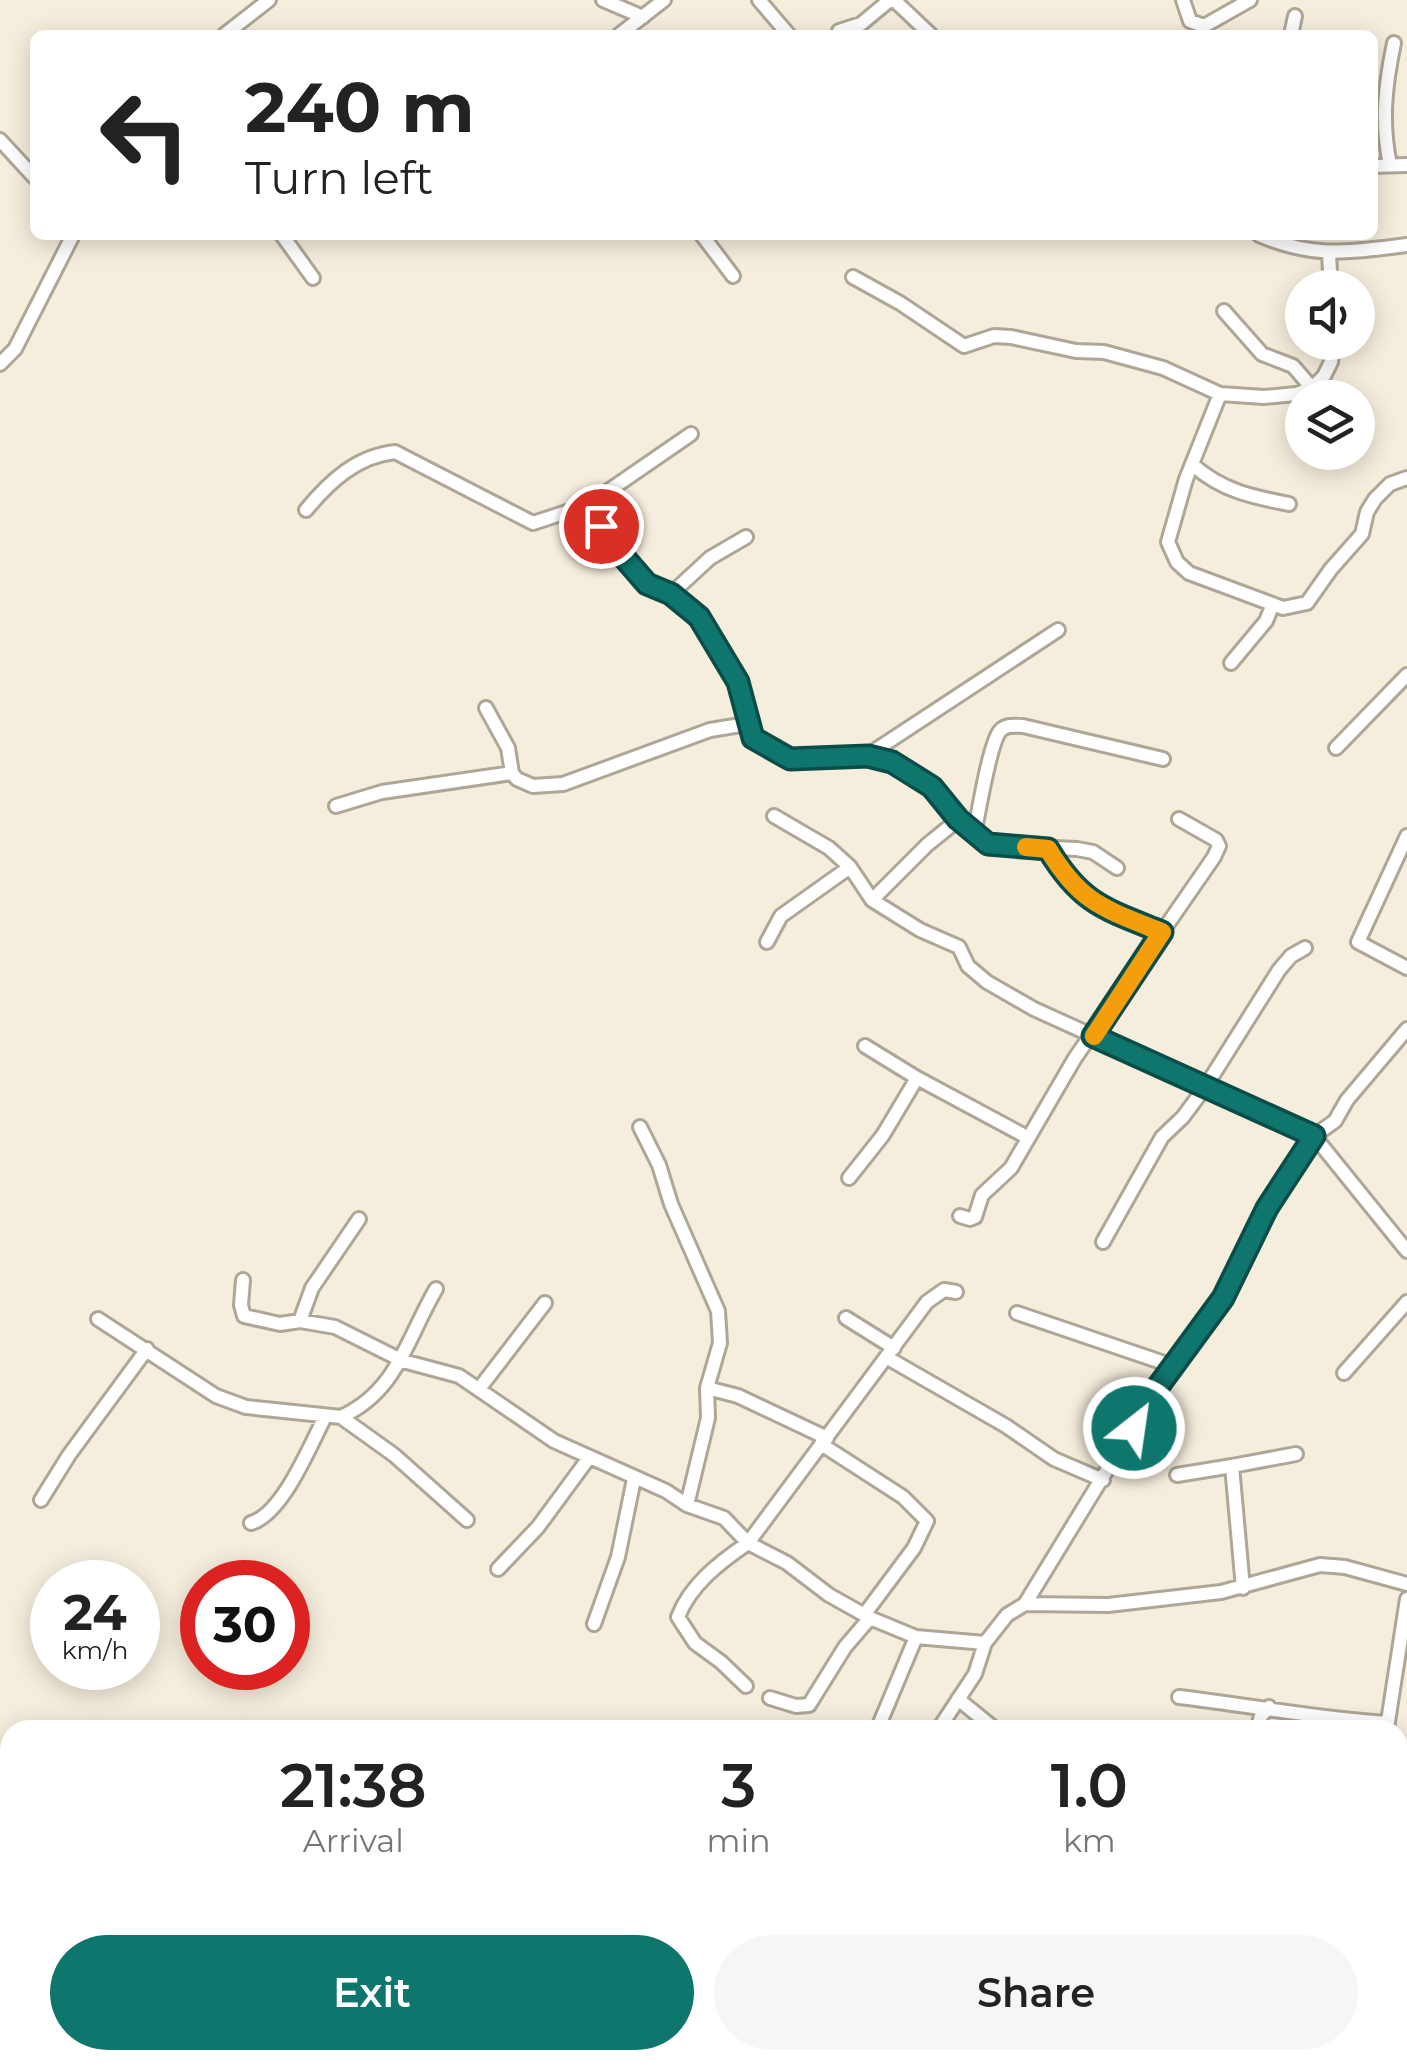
<!DOCTYPE html>
<html lang="en">
<head>
<meta charset="utf-8">
<style>
  :root { --surface:#fff; --page:#f6f6f6; --text:#222; --muted:#767676; --accent:#0f766e }
  body { margin:0; font-family:Montserrat,sans-serif; background:var(--page); color:var(--text); height:100vh; display:flex; flex-direction:column; font-size:38px; white-space:nowrap }
  * { box-sizing:border-box; margin:0 }
  p { font-size:32px; color:var(--muted) }
  .icon { flex:none; width:55px; height:55px; fill:none; stroke:currentColor; stroke-width:2; stroke-linecap:round; stroke-linejoin:round }
  .map { position:relative; flex:1; overflow:hidden }
  .drawer { position:absolute; left:0px; top:1720px; width:1408px; height:350px; display:flex; flex-direction:column; background:var(--surface); border-radius:30px 30px 0 0; box-shadow:0 5px 25px #0003 }
  .drawer>* { flex:none }
  .top-card { position:absolute; left:30px; top:30px; width:1348px; height:210px; border-radius:15px; box-shadow:0 5px 25px #0003; background:#fff; color:var(--text); overflow:hidden }
  .tools { position:absolute; left:1285px; top:270px; display:grid; gap:20px }
  .tools a { display:grid; place-items:center; width:90px; height:90px; border-radius:50%; background:var(--surface); box-shadow:0 5px 25px #0003; font-size:50px }
  .speed { position:absolute; left:30px; top:1560px; display:flex; gap:20px; font-size:50px; font-weight:700; text-align:center }
  .speed>* { display:grid; place-content:center; width:130px; height:130px; border-radius:50%; background:var(--surface); box-shadow:0 5px 25px #0003; line-height:1 }
  .speed small { font-size:25px; font-weight:400 }
  .speed .limit { border:15px solid #d22; background:#fff; color:#111 }
  .pin { position:absolute; display:grid; place-items:center; width:85px; height:85px; color:#fff; margin:-42px; border:5px solid #fff; border-radius:50%; box-shadow:0 2px 10px #0007 }
  .me { position:absolute; width:110px; margin:-55px; rotate:30deg; stroke-linejoin:round; filter:drop-shadow(0 0 8px #0008) }
  .turn { display:flex; align-items:center; gap:35px; height:210px; padding:0 50px; font-size:45px }
  .turn .icon { width:130px; height:130px; stroke-width:2.5 }
  .turn b { display:block; font-size:70px; line-height:85px }
  .eta { display:flex; justify-content:space-evenly; align-items:center; height:170px; text-align:center }
  .eta b { font-size:60px; font-weight:600; line-height:70px }
  .button { display:flex; gap:20px; margin-top:auto; padding:20px 50px }
  .button a { flex:1; height:115px; border-radius:60px; background:var(--accent); color:#fff; font-size:40px; font-weight:600; line-height:115px; text-align:center }
  .button a+a { background:var(--page); color:var(--text) }
  .map>svg:first-child { display:block }
</style>
</head>
<body>
<div class="map">
<svg width="1407" height="2070" viewBox="0 0 1407 2070">
  <rect width="100%" height="100%" fill="#f6eedd"/>
  <g fill="none" stroke-linecap="round" stroke-linejoin="round">
    <!-- minor casing -->
    <g stroke="#aea696" stroke-width="18">
      <path id="minor" d="M603,0L643,17
        M759,0L789,35
        M894,0L931,35
        M1183,0L1190,21L1204,26L1250,0
        M839,31L861,24L890,0
        M224,35L269,0
        M619,35L664,0
        M1291,35L1295,16
        M0,140L35,178
        M1390,165C1381,122 1385,86 1394,43
        M1372,166L1407,165
        M282,235L313,278
        M702,235L733,276
        M1259,235C1315,259 1349,252 1407,245
        M1329,254L1331,288
        M853,277L900,303L964,346L994,336L1011,337L1076,351L1104,352L1163,368L1220,394L1264,397L1296,394L1312,388L1324,376L1331,362L1333,342
        M1224,311L1262,354L1293,366L1312,388
        M0,364L15,349L73,235
        M1220,394L1186,479L1168,542L1177,562L1189,573L1283,608L1307,603L1331,569L1362,534L1367,512L1375,499L1390,484L1407,478
        M1193,465C1222,491 1253,497 1289,504
        M588,505L614,546L647,584L671,594L699,617L738,682L753,738L790,759L868,755L1058,630
        M306,510C330,481 357,456 395,452L533,523L588,505L691,434
        M671,594L710,558L746,537
        M1231,663L1266,621L1273,604
        M486,708L508,748L512,773L517,779L533,786L563,784L710,730L747,724
        M1336,748L1407,675
        M868,755L893,762L918,775L974,834L989,845L1077,849L1093,852L1117,868
        M336,806L382,792L512,773
        M774,816L829,848L850,867L872,900L920,930L959,947L968,966L987,982L1034,1009L1314,1136L1407,1251
        M974,834C979,812 989,745 1000,731C1006,724 1015,726 1023,726L1163,759
        M1407,836L1358,942L1407,968
        M1048,849C1081,903 1106,909 1162,933
        M872,900L927,845L959,819
        M767,942L781,916L850,867
        M865,1046L917,1078L1027,1137
        M640,1127L659,1165L671,1204L718,1311L720,1343L707,1388L708,1418L687,1505
        M849,1178L883,1135L917,1078
        M960,1216L970,1219L975,1217L982,1195L1011,1168L1075,1058L1214,857L1219,846L1216,840L1179,819
        M1103,1242L1162,1137L1183,1117L1206,1086L1279,970L1291,956L1305,948
        M243,1280L241,1305L244,1316L280,1324L300,1321L335,1327L403,1361L459,1376L554,1441L666,1491L687,1505L724,1518L748,1543L787,1563L829,1595L870,1618L916,1637L985,1643
        M1017,1313L1173,1366
        M846,1318L894,1348
        M98,1319L216,1396L246,1407L341,1417C398,1391 407,1338 436,1289
        M300,1321L312,1288L359,1219
        M886,1357L1006,1426L1054,1459L1103,1480
        M1344,1373L1407,1302
        M707,1388L738,1396L827,1438
        M479,1389L545,1303
        M341,1417L394,1455L467,1520
        M821,1444L903,1497L927,1521L914,1548L864,1615
        M1177,1475L1232,1466
        M41,1500L69,1455L147,1349
        M251,1523C283,1514 310,1445 325,1417
        M498,1569L538,1527L588,1459
        M1243,1588L1232,1466L1296,1454
        M1025,1604L1108,1605L1221,1592L1320,1565L1345,1567L1407,1584
        M594,1624L618,1557L634,1479
        M746,1686L721,1662L695,1643L678,1617C690,1585 720,1562 748,1543L927,1302L944,1290L956,1292
        M1179,1697C1249,1705 1318,1719 1388,1723
        M770,1698L796,1706L809,1705L845,1647L870,1618
        M958,1699L996,1730
        M1387,1728L1407,1599
        M877,1730L916,1637
        M938,1730L975,1674L985,1643L1007,1615L1025,1604L1157,1388L1223,1299L1278,1190L1314,1136L1335,1121L1347,1100L1407,1029
        M1257,1730L1261,1716L1269,1707
        M1398,1804L1407,1820
        M1200,2060L1209,2070
        M1330,2060L1347,2070
        M993,2061L994,2070
        M691,2070L698,2060
        M1234,2070L1241,2060"/>
    </g>
    <!-- minor -->
    <use href="#minor" stroke="#fff" stroke-width="12"/>
  </g>
  <g fill="none" stroke-linecap="round" stroke-linejoin="round">
    <!-- route casing -->
    <g stroke="#0a4d48" stroke-width="25">
      <path id="route" d="M601,526L614,546L647,584L671,594L699,617L738,682L753,738L790,759L868,756L892,762L932,787L958,819L988,844L1048,849C1081,904 1105,909 1162,932L1093,1036L1314,1136L1267,1208L1223,1298L1157,1388L1134,1428"/>
    </g>
    <!-- route -->
    <use href="#route" stroke="#0f766e" stroke-width="18"/>
    <!-- slow -->
    <path stroke="#f59e0b" stroke-width="18" d="M1026,847L1048,849C1081,904 1105,909 1162,932L1094,1036"/>
  </g>
</svg>
<div class="tools">
<a><svg class="icon" aria-label="sound" viewBox="0 0 24 24"><path d="M4 9h4l5-4v14l-5-4H4zM17 9q2 3 0 6"/></svg></a>
<a><svg class="icon" aria-label="layers" viewBox="0 0 24 24"><path d="M12 4l9 5-9 5-9-5zM3 14l9 5 9-5"/></svg></a>
</div>
<div class="speed"><div>24<small>km/h</small></div><div class="limit">30</div></div>
<div class="pin" style="left:601px;top:526px;background:#d93025"><svg class="icon" aria-label="arrive" viewBox="0 0 24 24"><path d="M6 21V4h12l-3 4 3 4H6"/></svg></div>
<svg class="me" style="left:1134px;top:1428px" viewBox="-20 -20 40 40"><circle r="17" fill="#0f766e" stroke="#fff" stroke-width="3"/><path d="M0-11L8 9 0 5-8 9z" fill="#fff"/></svg>
<div class="top-card">
<div class="turn"><svg class="icon" aria-label="left" viewBox="0 0 24 24"><path d="M17 20v-9H6M10 6l-5 5 5 5"/></svg><div><b>240 m</b>Turn left</div></div>
</div>
<section class="drawer">
<div class="eta">
<div><b>21:38</b><p>Arrival</p></div>
<div><b>3</b><p>min</p></div>
<div><b>1.0</b><p>km</p></div>
</div>
<div class="button"><a>Exit</a><a>Share</a></div>
</section>
</div>
</body>
</html>
